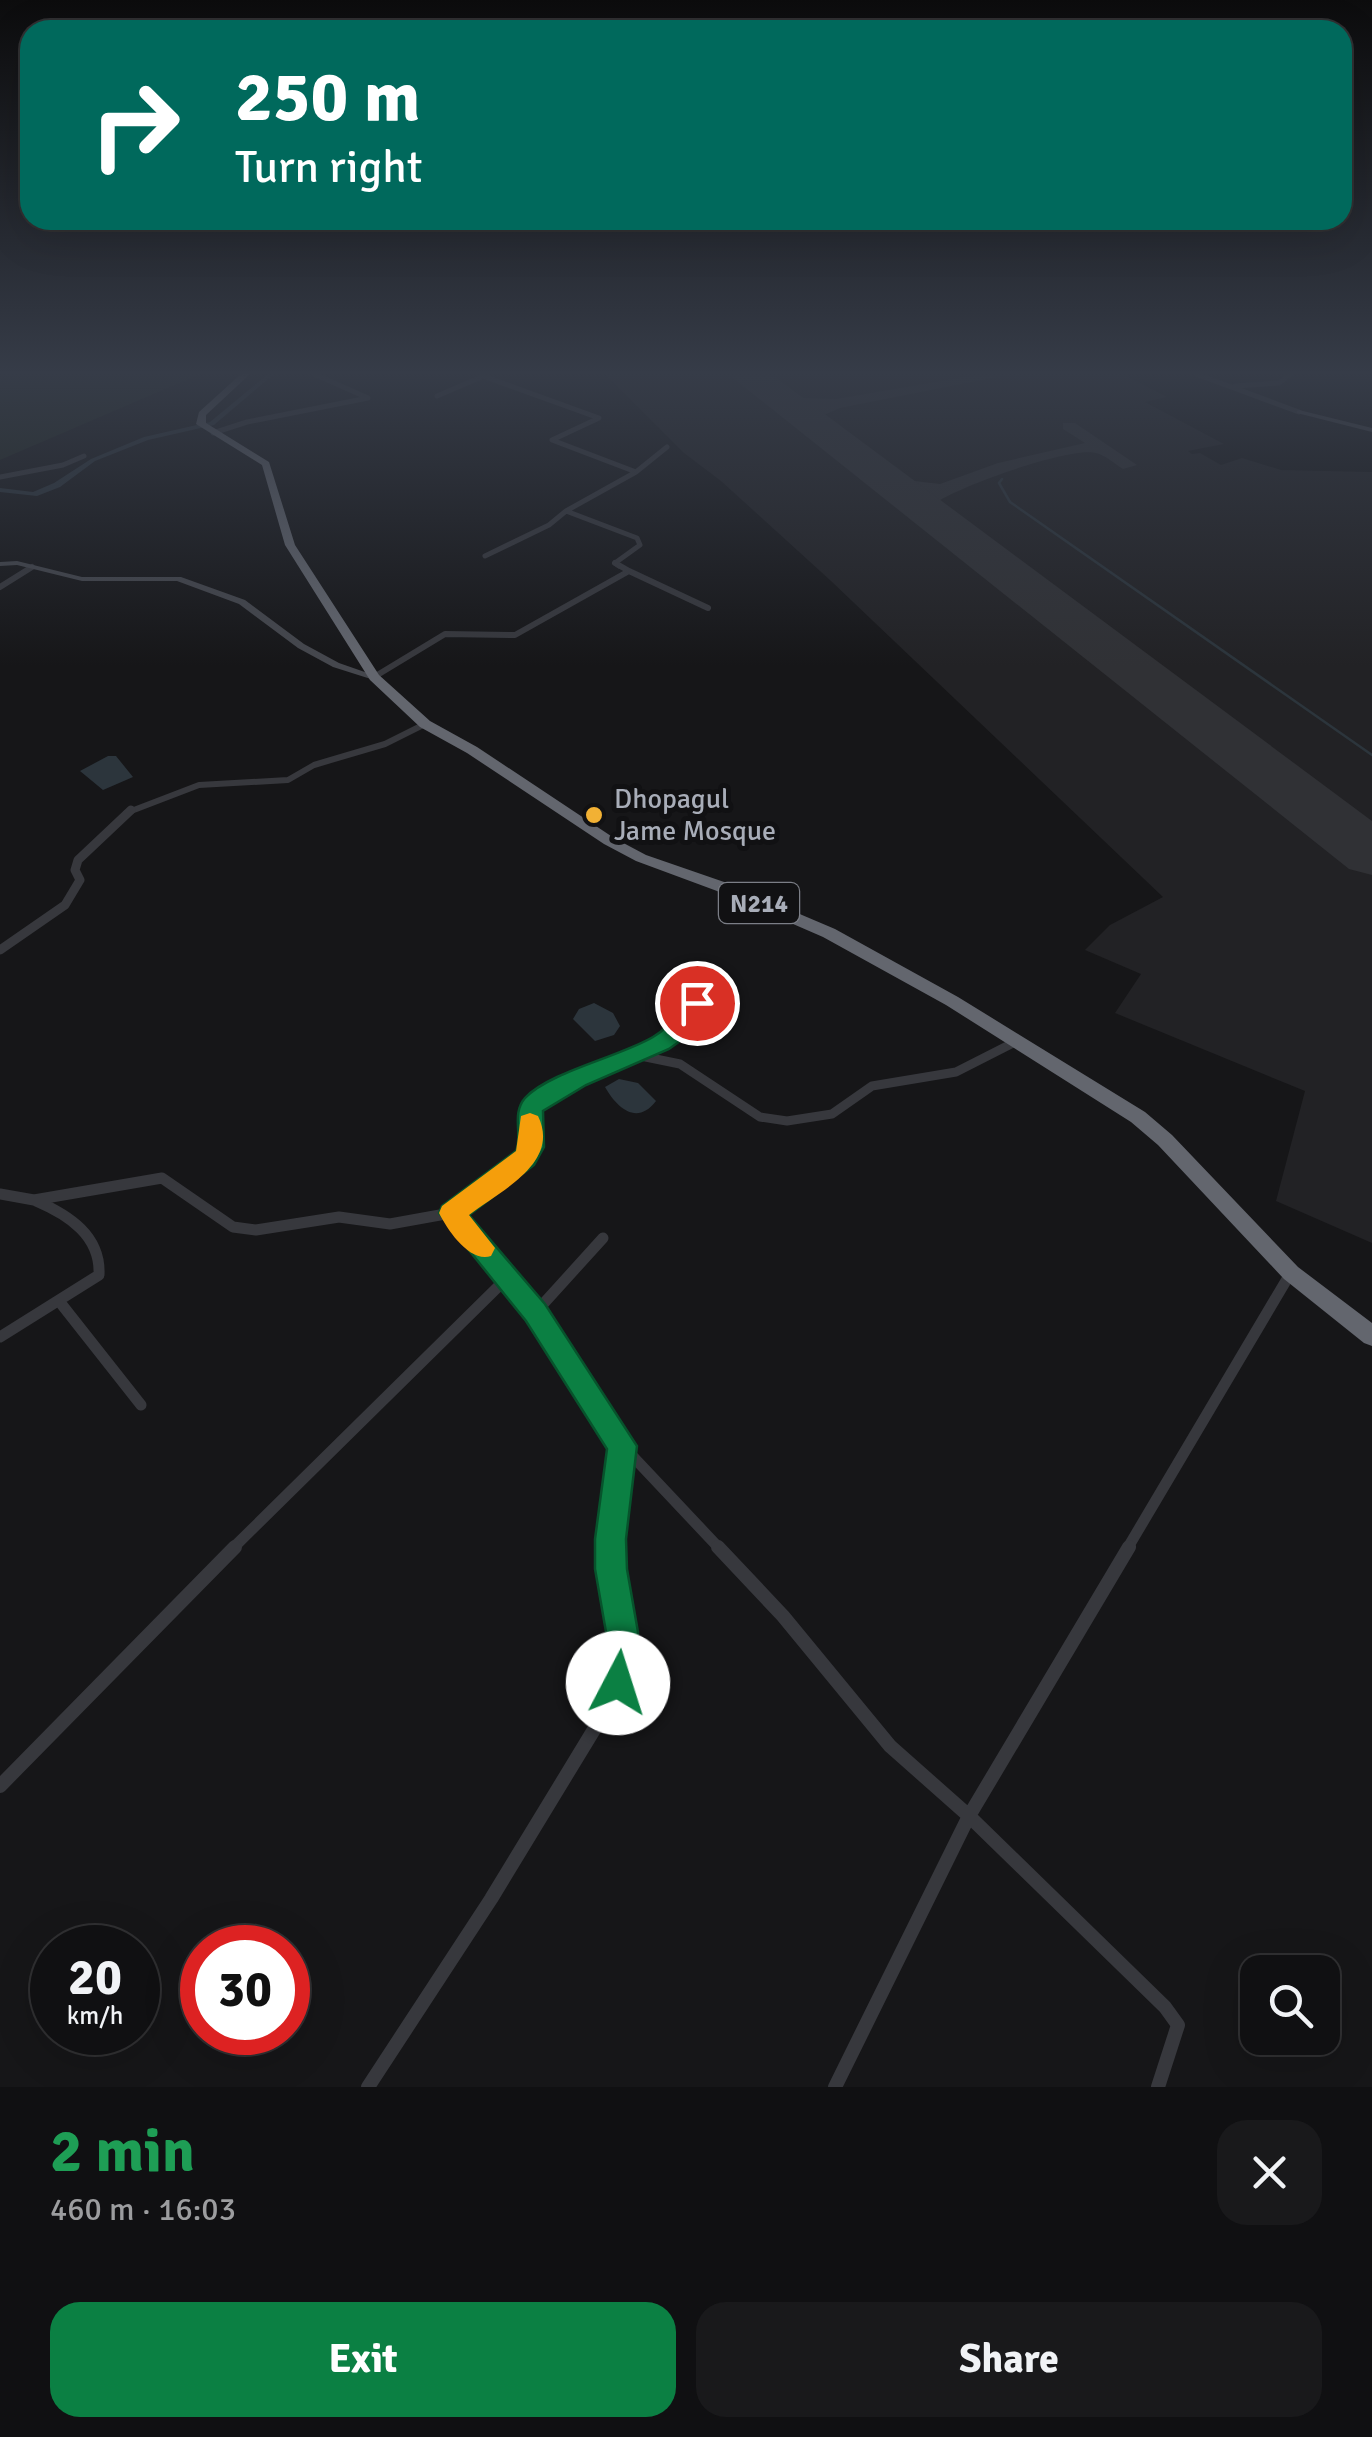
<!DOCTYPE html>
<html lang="en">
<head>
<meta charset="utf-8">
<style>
  :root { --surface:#101012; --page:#19191b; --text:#f1f3f6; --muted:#9c9d9f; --line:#303032; --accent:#0b8043 }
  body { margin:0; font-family:Signika,sans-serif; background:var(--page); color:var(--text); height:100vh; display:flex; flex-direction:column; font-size:38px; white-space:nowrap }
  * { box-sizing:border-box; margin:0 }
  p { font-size:32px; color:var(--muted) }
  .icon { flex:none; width:55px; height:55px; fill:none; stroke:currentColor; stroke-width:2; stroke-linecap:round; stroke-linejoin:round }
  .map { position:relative; height:2087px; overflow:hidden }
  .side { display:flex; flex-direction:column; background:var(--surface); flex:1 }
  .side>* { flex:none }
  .top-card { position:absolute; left:20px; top:20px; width:1332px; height:210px; border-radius:30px; box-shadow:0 10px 40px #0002,0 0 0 2px var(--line); background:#00695c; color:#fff; overflow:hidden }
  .fabs { position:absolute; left:1240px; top:1955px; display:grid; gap:20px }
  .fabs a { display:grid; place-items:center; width:100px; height:100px; border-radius:20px; background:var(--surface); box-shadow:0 10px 40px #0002,0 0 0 2px var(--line); font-size:50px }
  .speed { position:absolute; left:30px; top:1925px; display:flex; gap:20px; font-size:50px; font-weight:700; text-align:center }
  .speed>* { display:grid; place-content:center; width:130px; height:130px; border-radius:50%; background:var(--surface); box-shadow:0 10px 40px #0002,0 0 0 2px var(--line); line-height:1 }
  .speed small { font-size:25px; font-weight:400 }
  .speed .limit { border:15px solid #d22; background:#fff; color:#111 }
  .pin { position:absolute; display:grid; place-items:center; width:85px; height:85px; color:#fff; margin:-42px; border:5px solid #fff; border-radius:50%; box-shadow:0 2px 10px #0007 }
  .me { position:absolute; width:110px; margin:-55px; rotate:5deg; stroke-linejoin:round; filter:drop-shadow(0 0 8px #0008) }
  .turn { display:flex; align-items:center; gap:35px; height:210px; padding:0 50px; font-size:45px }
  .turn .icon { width:130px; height:130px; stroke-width:2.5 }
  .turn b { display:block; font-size:70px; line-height:85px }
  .round { display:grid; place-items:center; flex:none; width:105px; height:105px; border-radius:30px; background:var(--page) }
  .summary { display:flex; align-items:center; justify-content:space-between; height:170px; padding:0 50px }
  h1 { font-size:60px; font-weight:700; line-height:75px; color:#1e9e55 }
  .primary-button { display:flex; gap:20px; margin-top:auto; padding:20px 50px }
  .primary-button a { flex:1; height:115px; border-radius:30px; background:var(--accent); color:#fff; font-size:40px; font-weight:700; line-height:115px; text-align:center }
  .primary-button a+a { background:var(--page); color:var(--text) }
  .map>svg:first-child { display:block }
</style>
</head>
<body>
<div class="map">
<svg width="1372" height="2087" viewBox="0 0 1372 2087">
  <rect width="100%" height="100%" fill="#161618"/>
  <!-- built -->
  <path fill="#222225" d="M605,374H1123L1167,397L1145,402L1224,444L1188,451L1192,454L1200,453L1221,465L1242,458L1281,470L1372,472V1243L1276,1201L1305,1091L1115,1013L1141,974L1085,950L1110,925L1163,897L831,581L721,481L684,453Z"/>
  <!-- green -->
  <path fill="#1e261f" d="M0,374H200L0,460Z"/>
  <!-- water -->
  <path fill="#2c353c" d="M108,756H116L133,777L103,790L80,771Z
    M594,1003L613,1013L620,1026L614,1035L595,1041L573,1019L579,1009Z
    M619,1079L638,1083L656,1101C637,1126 617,1108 605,1087Z"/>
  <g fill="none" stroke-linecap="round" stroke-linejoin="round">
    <!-- stream -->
    <path stroke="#2c353c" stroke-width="2.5" d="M1002,479L999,483L1010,502L1372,755"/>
    <!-- canal -->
    <path fill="#2c353c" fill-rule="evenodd" d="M268,374H274L214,425L148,440L95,461L60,487L37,496L0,492V488L33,492L54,483L91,459L144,437L210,422Z"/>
    <!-- taxiway -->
    <path fill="#303135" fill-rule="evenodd" d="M982,374H1012L840,408L824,415L822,425L814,430L806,425L813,408L798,406L764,393L772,388L804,398L836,399Z
      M1063,423H1075L1137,465L1123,469C1115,464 1105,455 1096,453C1071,446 956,487 934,504L933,516H921L916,502L926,493L889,488L880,483L889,478L940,484L998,463L1085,443L1063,429Z"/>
    <!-- runway -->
    <path fill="#303135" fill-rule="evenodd" d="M728,374H771L1372,821V875L1349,869Z"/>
    <!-- street-far4 -->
    <path stroke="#37383d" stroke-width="5" d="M1196,374L1299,412
      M483,376L599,418L552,440L636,472L566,511L637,538L640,545L615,563L619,566
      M1235,386L1279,383L1290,374
      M437,396L486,375
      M213,433L247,422L368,398L314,374
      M636,472L667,447
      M0,477L63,465L84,456
      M485,556L549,525L566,511"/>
    <!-- street-far3 -->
    <path stroke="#37383d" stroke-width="6" d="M629,571L708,608
      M0,587L32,567
      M374,677L445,634L515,635L629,571L615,563
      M126,813L199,785L288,780L314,765L385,744L425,724"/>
    <!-- street-far2 -->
    <path stroke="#37383d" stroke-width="9" d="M0,950L65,905L80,880L75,870L78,860L131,810
      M638,1054L682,1028L687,1013L697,1003
      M531,1133L529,1115L534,1104L578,1078L636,1055L680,1064L760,1117L787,1121L832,1114L872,1086L956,1072L1017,1041"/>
    <!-- street-far1 -->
    <path stroke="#37383d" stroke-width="11" d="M0,1194L34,1200L162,1178L233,1227L256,1230L339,1217L390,1224L451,1213L535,1313L623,1446L610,1549
      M451,1213L525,1158L532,1147L530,1131
      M59,1301L141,1405
      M535,1313L603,1238
      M0,1337L99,1275C101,1236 69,1215 36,1201
      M623,1446L720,1549
      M232,1549L508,1277
      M1127,1549L1290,1274"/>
    <!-- street -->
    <path stroke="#37383d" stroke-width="14" d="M718,1547L783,1616L890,1746L969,1816L1165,2007L1178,2025L1158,2087
      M0,1786L235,1547
      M368,2087L491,1899L612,1700L622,1659V1632L610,1547
      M835,2087L969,1816L1129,1547"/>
    <!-- secondary -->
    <path fill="#45474d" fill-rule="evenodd" d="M1299,410L1372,428V432L1297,413V411Z
      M17,561L82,577H181L245,600L304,644L339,663L379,677L374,680L333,667L298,648L239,604L177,581H82L17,565L0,566V562Z"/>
    <!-- highway -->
    <path fill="#63666e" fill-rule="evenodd" d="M241,374H250L206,415V423L269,462L295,545L379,675L430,721L477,747L614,838L646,855L727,883L835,929L958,997L1145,1112L1172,1135L1298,1267L1372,1323V1346L1364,1343L1284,1279L1158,1145L1131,1122L946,1005L823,937L717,891L636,861L604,844L467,753L420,727L370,680L285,545L262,465L196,424L199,412Z"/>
  </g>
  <!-- sky -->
  <linearGradient id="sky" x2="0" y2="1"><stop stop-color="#0c0c0d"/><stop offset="0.56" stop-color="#363c48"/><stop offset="1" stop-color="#363c48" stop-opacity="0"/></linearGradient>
  <rect width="1372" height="666" fill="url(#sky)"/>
  <!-- route -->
  <path fill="#0b8043" stroke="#07532c" stroke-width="2.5" d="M697,995L708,1003L690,1034L669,1049L586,1085L543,1111L544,1147L534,1165L469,1215L545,1304L637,1446L626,1539L627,1569L638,1632L635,1683L630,1695L618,1700L606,1695L601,1683L606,1632L595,1569V1539L607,1449L526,1321L439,1213L442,1206L516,1151C523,1135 511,1114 525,1098C549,1072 619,1057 653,1037C671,1027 675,1012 689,998Z"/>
  <!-- slow -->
  <path fill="#f59e0b" d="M530,1113L538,1116C561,1163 500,1191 469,1215L495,1248L491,1256C470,1263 448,1231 439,1213L442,1206L516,1151L521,1116Z"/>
  <!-- markers -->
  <circle fill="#f2b134" stroke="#111113" stroke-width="4" cx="594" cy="815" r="10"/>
  <g text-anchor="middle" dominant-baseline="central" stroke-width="10" stroke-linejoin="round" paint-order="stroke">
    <!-- shield labels -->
    <rect fill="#111113" stroke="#7b7e86" stroke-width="2.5" x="719" y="883" width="80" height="40" rx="8"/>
    <g font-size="25" font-weight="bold" fill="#a8adb8">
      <text x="759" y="903">N214</text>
    </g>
    <!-- poi labels -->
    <g font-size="28" fill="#a8adb8" stroke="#111113" text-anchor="start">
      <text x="614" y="799">Dhopagul<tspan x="614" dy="32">Jame Mosque</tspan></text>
    </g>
  </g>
</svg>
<div class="fabs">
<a><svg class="icon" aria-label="search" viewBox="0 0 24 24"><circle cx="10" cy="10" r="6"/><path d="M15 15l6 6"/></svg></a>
</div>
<div class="speed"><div>20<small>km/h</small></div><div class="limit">30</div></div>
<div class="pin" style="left:697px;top:1003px;background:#d93025"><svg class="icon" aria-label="arrive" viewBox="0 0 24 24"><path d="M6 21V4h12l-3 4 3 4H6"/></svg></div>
<svg class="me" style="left:618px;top:1683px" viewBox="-20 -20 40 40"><circle r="19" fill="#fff"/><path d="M0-13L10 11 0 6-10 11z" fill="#0b8043"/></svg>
<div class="top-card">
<div class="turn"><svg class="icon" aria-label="right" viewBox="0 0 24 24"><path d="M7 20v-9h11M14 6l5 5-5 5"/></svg><div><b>250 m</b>Turn right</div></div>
</div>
</div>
<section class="side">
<div class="summary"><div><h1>2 min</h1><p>460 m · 16:03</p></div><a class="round"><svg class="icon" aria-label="close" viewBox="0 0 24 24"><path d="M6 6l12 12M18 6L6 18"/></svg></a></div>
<div class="primary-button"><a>Exit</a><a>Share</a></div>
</section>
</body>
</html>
